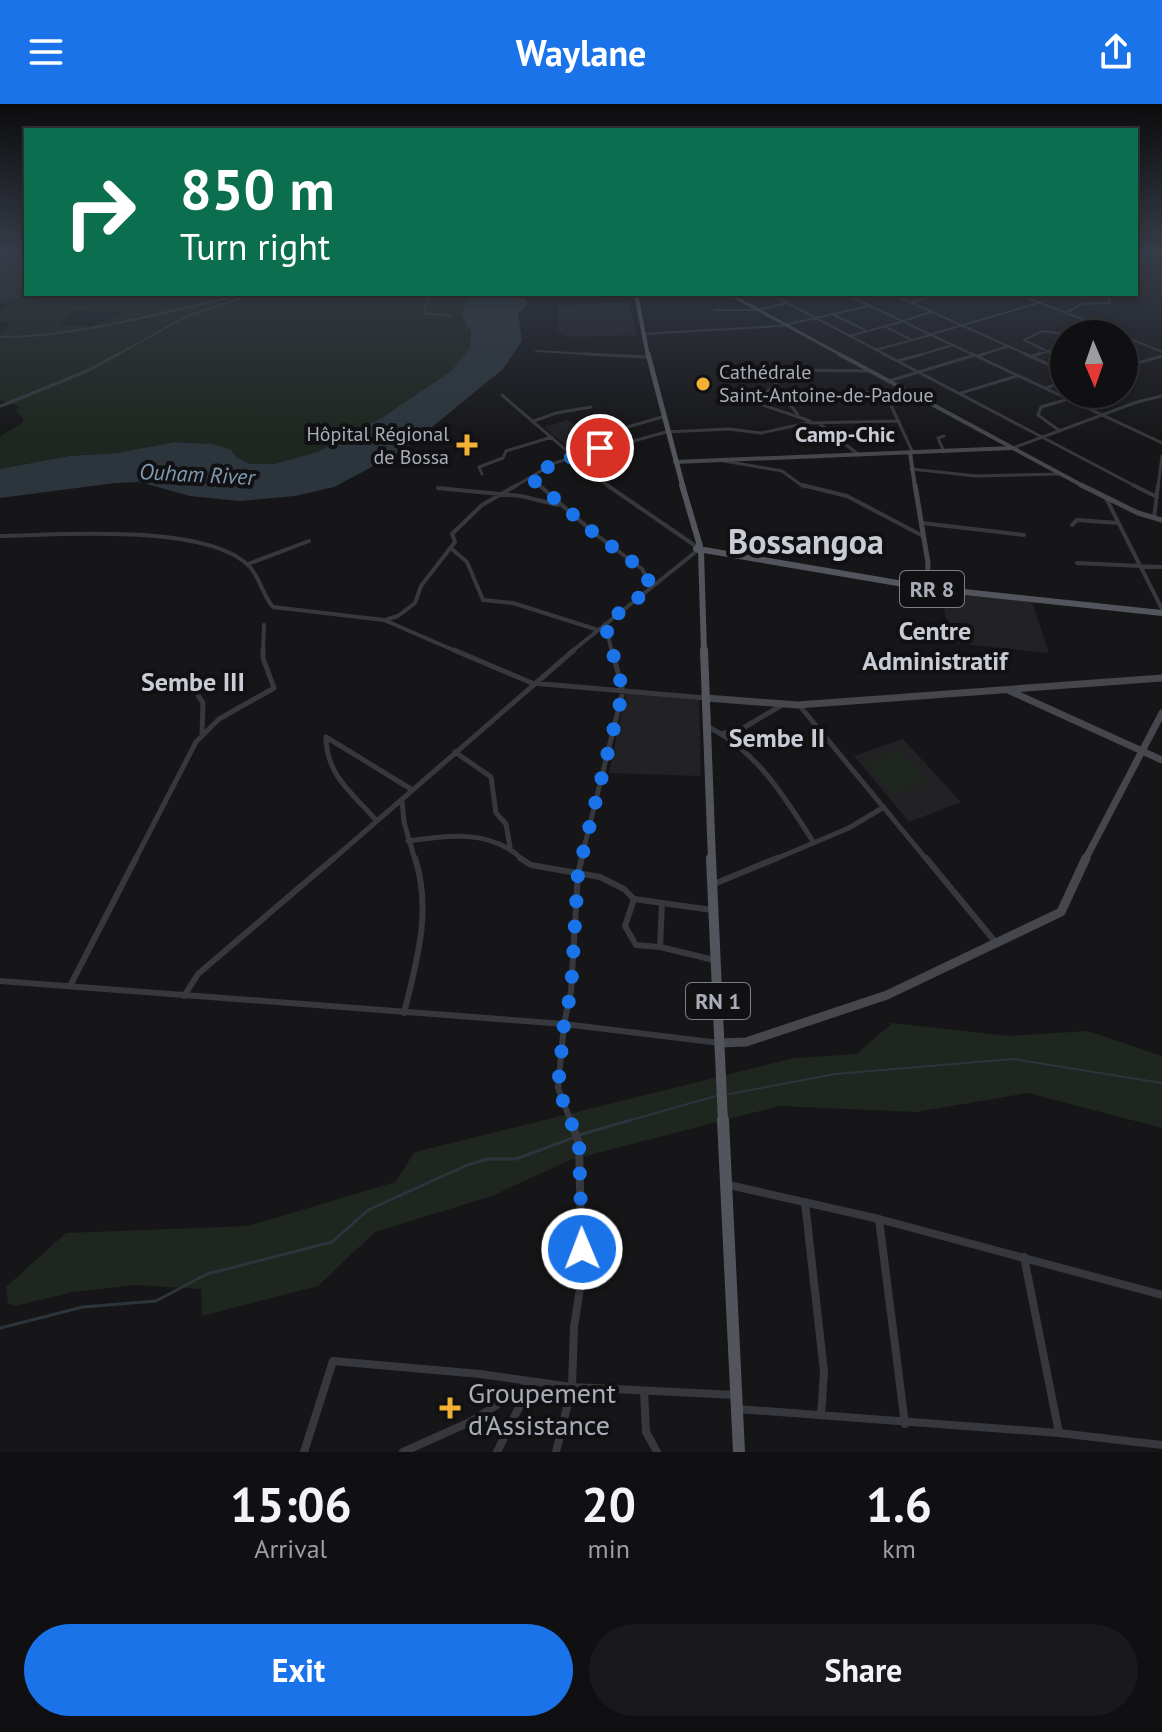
<!DOCTYPE html>
<html lang="en">
<head>
<meta charset="utf-8">
<style>
  :root { --surface:#101012; --page:#19191b; --text:#f1f3f6; --muted:#9c9d9f; --line:#303032; --accent:#1a73e8 }
  body { margin:0; font-family:"PT Sans",sans-serif; background:var(--page); color:var(--text); height:100vh; display:flex; flex-direction:column; font-size:30px; white-space:nowrap }
  * { box-sizing:border-box; margin:0 }
  p { font-size:26px; color:var(--muted) }
  .icon { flex:none; width:44px; height:44px; fill:none; stroke:currentColor; stroke-width:2; stroke-linecap:round; stroke-linejoin:round }
  .map { position:relative; height:1348px; overflow:hidden }
  .side { display:flex; flex-direction:column; background:var(--surface); flex:1 }
  .side>* { flex:none }
  .guide { position:absolute; left:24px; top:24px; width:1114px; height:168px; border-radius:0px; box-shadow:0 4px 12px #0003,0 0 0 2px var(--line); background:#0b6e4f; color:#fff; overflow:hidden }
  .needle { width:52px; rotate:178deg }
  .buttons { position:absolute; left:1050px; top:216px; display:grid; gap:16px }
  .buttons a { display:grid; place-items:center; width:88px; height:88px; border-radius:50%; background:var(--surface); box-shadow:0 4px 12px #0003,0 0 0 2px var(--line); font-size:40px }
  .pin { position:absolute; display:grid; place-items:center; width:68px; height:68px; color:#fff; margin:-34px; border:4px solid #fff; border-radius:50%; box-shadow:0 2px 8px #0007 }
  .me { position:absolute; width:88px; margin:-44px; rotate:359deg; stroke-linejoin:round; filter:drop-shadow(0 0 6px #0008) }
  .turn { display:flex; align-items:center; gap:28px; height:168px; padding:0 24px; font-size:36px }
  .turn .icon { width:104px; height:104px; stroke-width:2.5 }
  .turn b { display:block; font-size:56px; line-height:68px }
  .eta { display:flex; justify-content:space-evenly; align-items:center; height:136px; text-align:center }
  .eta b { font-size:48px; font-weight:600; line-height:56px }
  .primary-button { display:flex; gap:16px; margin-top:auto; padding:16px 24px }
  .primary-button a { flex:1; height:92px; border-radius:48px; background:var(--accent); color:#fff; font-size:32px; font-weight:600; line-height:92px; text-align:center }
  .primary-button a+a { background:var(--page); color:var(--text) }
  header { display:flex; justify-content:space-between; align-items:center; height:104px; padding:0 24px; background:var(--accent); color:#fff; font-size:36px; font-weight:600 }
  .map>svg:first-child { display:block }
</style>
</head>
<body>
<header><svg class="icon" aria-label="menu" viewBox="0 0 24 24"><path d="M4 6h16M4 12h16M4 18h16"/></svg>Waylane<svg class="icon" aria-label="share" viewBox="0 0 24 24"><path d="M12 15V3M7 8l5-5 5 5M5 13v7h14v-7"/></svg></header>
<div class="map">
<svg width="1162" height="1348" viewBox="0 0 1162 1348">
  <rect width="100%" height="100%" fill="#161618"/>
  <!-- built -->
  <path fill="#222225" d="M628,198L637,231L568,233L559,229L558,201Z
    M568,316L600,343L575,350L544,323Z
    M941,489L1032,498L1049,549L951,539Z
    M626,589L699,596L701,672L609,669Z
    M903,635L961,698L909,718L854,652Z"/>
  <!-- green -->
  <path fill="#1e261f" fill-rule="evenodd" d="M0,147H26V190H234L242,193L253,190H469L462,206L472,235L467,252L451,267L383,313L317,348L274,360H249L203,339L175,338L116,349L69,352L0,365V332L21,320L24,315L16,307L18,302L0,296V227L6,226L10,217H0V208L24,194L0,198V184L3,182H0ZM74,207L120,209L121,210L91,222L60,221Z
    M901,646L927,677L891,691L865,657Z
    M892,919L1010,932L1088,927L1162,952V1024L1028,989L916,1008L779,1002L570,1056L492,1092L375,1128L318,1182L202,1212L201,1185L136,1181L73,1188L15,1202L8,1199L6,1183L66,1129L248,1122L395,1078L415,1048L794,954L857,950Z"/>
  <!-- water -->
  <path fill="#2c353c" d="M469,190H520L528,200L518,210L522,237L503,265L404,346L334,383L295,392L240,397L190,392L139,378L115,379L0,394V365L69,352L116,349L175,338L213,340L231,346L236,353L249,360H274L317,348L383,313L451,267L470,244L471,229L462,210Z"/>
  <g fill="none" stroke-linecap="round" stroke-linejoin="round">
    <!-- stream-far1 -->
    <path stroke="#2c353c" stroke-width="2" d="M729,990L835,970L1013,955L1162,979
      M624,1018L716,992"/>
    <!-- stream -->
    <path stroke="#2c353c" stroke-width="3" d="M579,1031L631,1016
      M0,1224L83,1203L156,1197L207,1170L332,1138L368,1106L465,1062L487,1055H516L575,1033"/>
    <!-- street-far5 -->
    <path stroke="#37383d" stroke-width="2" d="M0,166L26,163
      M429,190L424,209L450,212
      M770,190L888,252
      M845,190L976,252
      M892,190L1030,252
      M1028,194L1120,230
      M912,198L929,193
      M714,206H759L786,199
      M1067,208L1082,200L1110,199L1108,192L1112,190
      M834,211L865,226
      M903,217L931,208
      M884,222L910,235
      M642,230L780,222L869,202
      M932,230L1042,198
      M849,232L901,218
      M1124,232L1162,248
      M0,233C80,233 161,208 239,192
      M1024,236L1057,252
      M1024,236L1043,227L1064,230
      M875,246L931,231
      M536,247L623,252
      M115,252L187,212L254,190
      M916,252L953,241
      M978,252L1009,242
      M1033,252L1064,242"/>
    <!-- street-far4 -->
    <path stroke="#37383d" stroke-width="3" d="M586,250L647,253
      M884,250L1137,383
      M972,250L1162,339
      M1025,250L1064,267
      M1053,250L1064,255
      M977,252L984,250
      M1032,252L1039,250
      M898,257L923,250
      M1124,263L1162,252
      M889,277L975,251
      M900,282L889,297L913,349
      M1046,284L1064,278
      M961,289L1017,272
      M502,291L609,383
      M775,293L791,302L798,311
      M760,295L789,266L869,267
      M737,296L754,298L810,317
      M754,298L782,292L907,287
      M1074,298L1096,290
      M1,302L87,267L118,250
      M534,317L556,309L591,303
      M820,320L859,351
      M624,324L662,313
      M1060,327L1038,311L1041,303L1065,296
      M944,332L938,334L944,348
      M1013,344L1137,298L1162,292
      M724,357L782,367L804,383
      M911,365L976,372L1061,370
      M482,370L479,363L503,354L506,347L552,333
      M531,374L541,383
      M514,383L554,359L666,328L729,325L761,329L807,319L899,317
      M1158,383L1162,352"/>
    <!-- street-far3 -->
    <path stroke="#37383d" stroke-width="4" d="M539,381L594,429L642,465L652,483
      M607,381L697,443
      M802,381L847,392L923,432
      M1133,381L1157,393
      M438,384L521,392L558,401
      M1106,394L1162,505
      M1154,414L1158,381
      M922,419L1024,431
      M1072,421L1077,416L1118,419
      M0,432C60,431 203,419 248,461C260,472 262,491 273,503L384,516L458,548
      M452,445L467,458L483,496L513,499L598,526
      M1077,459L1162,463
      M248,460L309,437
      M385,516L398,512L415,499L421,482L455,438L452,430L482,401L517,381
      M605,520L612,548
      M263,548L264,521
      M571,548L698,446"/>
    <!-- street-far2 -->
    <path stroke="#37383d" stroke-width="5" d="M454,546L532,579L705,594
      M198,591L203,599L202,630
      M799,601L927,756
      M707,622C758,648 784,692 814,739
      M724,629L740,626L782,601
      M455,648L491,673L496,709L506,720L510,743
      M402,697L404,718L415,756
      M377,717C353,690 326,671 326,633L411,685
      M408,737C447,731 492,725 523,756
      M135,756L196,638L219,615L274,584L263,554V546
      M332,756L574,546
      M581,756L623,587L612,546
      M773,756L849,724L884,703"/>
    <!-- street-far1 -->
    <path stroke="#37383d" stroke-width="6" d="M520,754L531,761L600,773L624,785L634,795L712,806
      M926,754L997,840
      M714,780L777,754
      M634,795L625,822L636,841L660,843
      M662,799L660,843L714,856
      M0,877L564,920L720,939
      M71,880L136,754
      M184,892L198,870L334,754
      M404,909C417,857 432,806 415,754
      M571,1018L558,984L564,920L571,887L578,769L582,754"/>
    <!-- street -->
    <path stroke="#37383d" stroke-width="8" d="M729,1081L879,1115L1162,1191
      M805,1098L824,1268L821,1311
      M879,1115L905,1320
      M1024,1153L1059,1329
      M644,1287L646,1328L657,1348
      M737,1305L1059,1329L1162,1341
      M304,1348L333,1257L480,1270L572,1283L735,1291
      M403,1348L470,1318L531,1279
      M497,1348L529,1283
      M556,1348L572,1283L574,1223L582,1172L579,1039L570,1016"/>
    <!-- secondary-far4 -->
    <path stroke="#45474d" stroke-width="3" d="M729,190L843,252"/>
    <!-- secondary-far3 -->
    <path stroke="#45474d" stroke-width="4" d="M839,250L1085,383
      M910,349L915,383
      M675,358L1012,344"/>
    <!-- secondary-far2 -->
    <path stroke="#45474d" stroke-width="5" d="M915,381L928,459L927,484
      M1081,381L1138,409L1162,416"/>
    <!-- secondary-far1 -->
    <path stroke="#45474d" stroke-width="7" d="M1010,587L1162,656
      M706,594L798,601L1162,574
      M1085,756L1162,609"/>
    <!-- secondary -->
    <path stroke="#45474d" stroke-width="9" d="M721,939L746,938L887,891L1061,808L1086,754"/>
    <!-- primary-far5 -->
    <path stroke="#53555c" stroke-width="4" d="M636,190L648,252"/>
    <!-- primary-far4 -->
    <path stroke="#53555c" stroke-width="5" d="M648,250L683,383"/>
    <!-- primary-far3 -->
    <path stroke="#53555c" stroke-width="6" d="M682,381L700,442L696,445L701,447L704,548
      M704,446L927,484L1162,509"/>
    <!-- primary-far2 -->
    <path stroke="#53555c" stroke-width="8" d="M704,546L712,756"/>
    <!-- primary-far1 -->
    <path stroke="#53555c" stroke-width="10" d="M711,754L723,1018"/>
    <!-- primary -->
    <path stroke="#53555c" stroke-width="12" d="M723,1016L739,1348"/>
  </g>
  <!-- sky -->
  <linearGradient id="sky" x2="0" y2="1"><stop stop-color="#0c0c0d"/><stop offset="0.44" stop-color="#363c48"/><stop offset="1" stop-color="#363c48" stop-opacity="0"/></linearGradient>
  <rect width="1162" height="336" fill="url(#sky)"/>
  <g fill="none" stroke-linecap="round" stroke-linejoin="round">
    <!-- route -->
    <path stroke="#1a73e8" stroke-width="14" stroke-dasharray="0 25.2" d="M582,1145L579,1039L558,984L564,920L571,887L578,769L623,587L605,520L652,483L642,465L594,429L531,374L554,359L600,344"/>
  </g>
  <!-- markers -->
  <g fill="#f2b134" stroke="#111113" stroke-width="3">
    <circle cx="703" cy="280" r="8"/>
    <path d="M463 329h8v8h8v8h-8v8h-8v-8h-8v-8h8z"/>
    <path d="M446 1292h8v8h8v8h-8v8h-8v-8h-8v-8h8z"/>
  </g>
  <g text-anchor="middle" dominant-baseline="central" stroke-width="8" stroke-linejoin="round" paint-order="stroke">
    <!-- far-poi labels -->
    <g font-size="20" fill="#a8adb8" stroke="#111113" text-anchor="start">
      <text x="719" y="268">Cathédrale<tspan x="719" dy="23">Saint-Antoine-de-Padoue</tspan></text>
      <text x="449" y="330" text-anchor="end">Hôpital Régional<tspan x="449" dy="23">de Bossa</tspan></text>
    </g>
    <!-- far-neighbourhood labels -->
    <g font-size="22" font-weight="bold" fill="#c9ccd4" stroke="#111113">
      <text x="845" y="330">Camp-Chic</text>
    </g>
    <!-- far-water labels -->
    <g font-size="22" font-style="italic" fill="#7f9bb3" stroke="#111113">
      <text transform="translate(197 370) rotate(3)">Ouham River</text>
    </g>
    <!-- shield labels -->
    <g fill="#111113" stroke="#7b7e86" stroke-width="2">
      <rect x="900" y="467" width="64" height="36" rx="6"/>
      <rect x="686" y="879" width="64" height="36" rx="6"/>
    </g>
    <g font-size="22" font-weight="bold" fill="#a8adb8">
      <text x="932" y="485">RR 8</text>
      <text x="718" y="897">RN 1</text>
    </g>
    <!-- neighbourhood labels -->
    <g font-size="26" font-weight="bold" fill="#c9ccd4" stroke="#111113">
      <text x="935" y="526">Centre<tspan x="935" dy="30">Administratif</tspan></text>
      <text x="193" y="577">Sembe III</text>
      <text x="777" y="633">Sembe II</text>
    </g>
    <!-- near-poi labels -->
    <g font-size="28" fill="#a8adb8" stroke="#111113" text-anchor="start">
      <text x="468" y="1288">Groupement<tspan x="468" dy="32">d'Assistance</tspan></text>
    </g>
    <!-- far-town labels -->
    <g font-size="34" font-weight="bold" fill="#c9ccd4" stroke="#111113">
      <text x="806" y="437">Bossangoa</text>
    </g>
  </g>
</svg>
<div class="buttons">
<a><svg class="needle" viewBox="-14 -14 28 28"><path d="M0-13l5 13h-10z" fill="#e53935"/><path d="M0 13l5-13h-10z" fill="#9c9d9f"/></svg></a>
</div>
<div class="pin" style="left:600px;top:344px;background:#d93025"><svg class="icon" aria-label="arrive" viewBox="0 0 24 24"><path d="M6 21V4h12l-3 4 3 4H6"/></svg></div>
<svg class="me" style="left:582px;top:1145px" viewBox="-20 -20 40 40"><circle r="17" fill="#1a73e8" stroke="#fff" stroke-width="3"/><path d="M0-11L8 9 0 5-8 9z" fill="#fff"/></svg>
<div class="guide">
<div class="turn"><svg class="icon" aria-label="right" viewBox="0 0 24 24"><path d="M7 20v-9h11M14 6l5 5-5 5"/></svg><div><b>850 m</b>Turn right</div></div>
</div>
</div>
<section class="side">
<div class="eta">
<div><b>15:06</b><p>Arrival</p></div>
<div><b>20</b><p>min</p></div>
<div><b>1.6</b><p>km</p></div>
</div>
<div class="primary-button"><a>Exit</a><a>Share</a></div>
</section>
</body>
</html>
